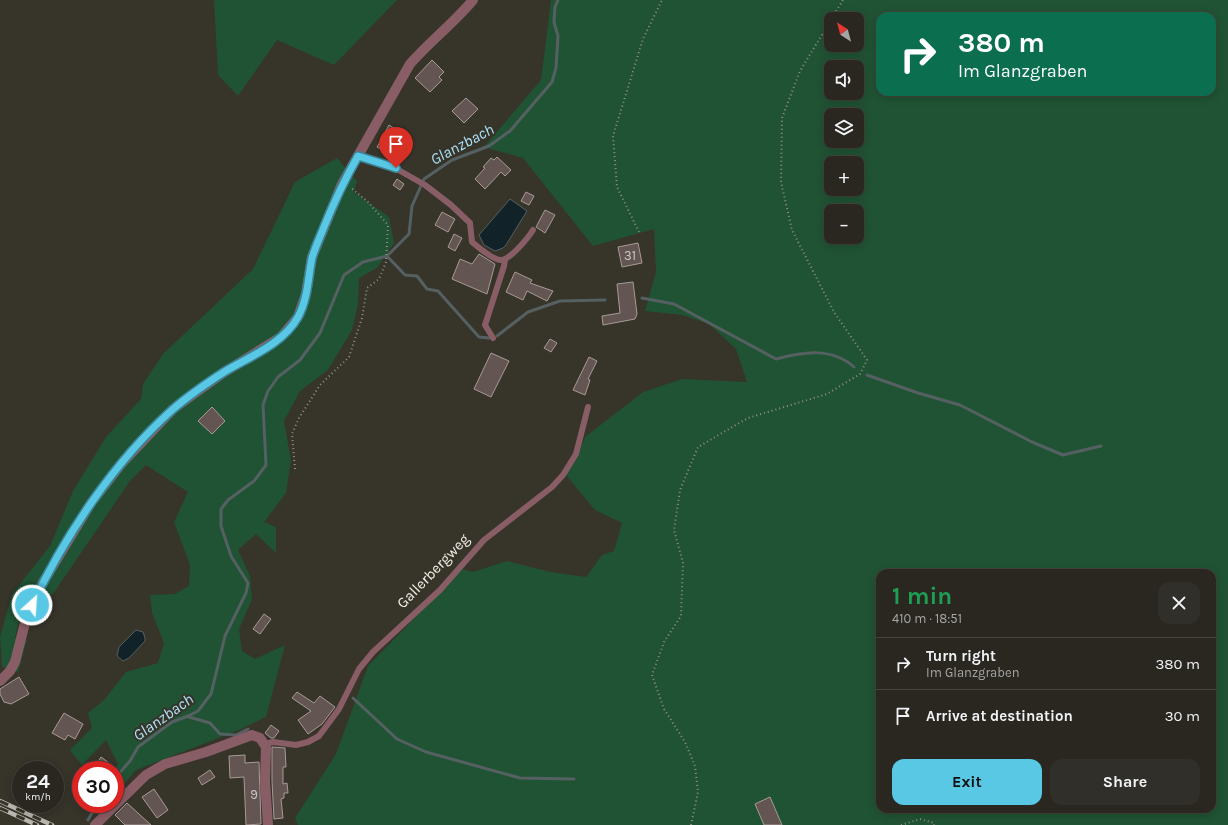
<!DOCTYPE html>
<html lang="en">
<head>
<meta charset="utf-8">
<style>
  :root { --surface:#292720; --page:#312f29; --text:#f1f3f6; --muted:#a5a5a5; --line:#45443e; --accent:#59c8e5 }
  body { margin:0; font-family:Karla,sans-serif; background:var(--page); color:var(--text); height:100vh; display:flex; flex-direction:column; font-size:15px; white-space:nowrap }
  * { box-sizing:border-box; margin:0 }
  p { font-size:13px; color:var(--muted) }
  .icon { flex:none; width:22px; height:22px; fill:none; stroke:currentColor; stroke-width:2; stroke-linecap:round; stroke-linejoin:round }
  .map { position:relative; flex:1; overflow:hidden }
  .details { position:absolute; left:876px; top:569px; width:340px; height:244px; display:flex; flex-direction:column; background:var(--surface); border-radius:12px; box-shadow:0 2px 10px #0003,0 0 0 1px var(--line) }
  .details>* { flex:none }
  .hud { position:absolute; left:876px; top:12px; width:340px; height:84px; border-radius:12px; box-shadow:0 2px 10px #0003,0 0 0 1px var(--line); background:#0b6e4f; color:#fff; overflow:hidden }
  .needle { width:26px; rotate:324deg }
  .controls { position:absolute; left:824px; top:12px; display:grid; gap:8px }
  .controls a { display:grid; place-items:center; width:40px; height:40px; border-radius:8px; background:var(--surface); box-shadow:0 2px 10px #0003,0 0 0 1px var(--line); font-size:20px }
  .speed { position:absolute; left:12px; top:761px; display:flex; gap:8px; font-size:20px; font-weight:700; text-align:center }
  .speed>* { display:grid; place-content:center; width:52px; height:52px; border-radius:50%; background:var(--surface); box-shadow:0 2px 10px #0003,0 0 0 1px var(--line); line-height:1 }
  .speed small { font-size:10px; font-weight:400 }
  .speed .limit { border:6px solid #d22; background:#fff; color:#111 }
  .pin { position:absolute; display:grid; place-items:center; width:34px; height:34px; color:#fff; margin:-41px -17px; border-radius:50% 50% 50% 0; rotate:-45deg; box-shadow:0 0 4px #0007 }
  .pin .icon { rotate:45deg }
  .me { position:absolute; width:44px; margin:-22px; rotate:26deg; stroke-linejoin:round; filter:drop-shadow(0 0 3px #0008) }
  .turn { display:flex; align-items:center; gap:14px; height:84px; padding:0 16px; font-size:18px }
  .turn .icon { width:52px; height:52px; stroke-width:2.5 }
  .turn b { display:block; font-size:28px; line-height:34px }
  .round { display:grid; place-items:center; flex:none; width:42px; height:42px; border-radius:12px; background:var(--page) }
  .summary { display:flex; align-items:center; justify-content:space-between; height:68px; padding:0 16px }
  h1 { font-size:24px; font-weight:700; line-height:30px; color:#1e9e55 }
  .button { display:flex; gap:8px; margin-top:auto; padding:8px 16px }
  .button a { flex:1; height:46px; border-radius:12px; background:var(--accent); color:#111; font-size:16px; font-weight:700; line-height:46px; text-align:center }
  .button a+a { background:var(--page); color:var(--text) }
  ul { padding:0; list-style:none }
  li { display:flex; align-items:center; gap:12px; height:52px; padding:0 16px; border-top:1px solid var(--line) }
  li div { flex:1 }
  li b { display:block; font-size:15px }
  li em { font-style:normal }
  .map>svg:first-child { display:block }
</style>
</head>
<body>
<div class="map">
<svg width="1228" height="825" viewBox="0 0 1228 825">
  <rect width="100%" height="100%" fill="#37342a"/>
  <!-- green -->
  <path fill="#205333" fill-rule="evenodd" d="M214,0H397L334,65L277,40L238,96L218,75Z
    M551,0H1228V825H298L295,818L336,754L368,666L462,569L473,572L507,561L550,572L586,577L602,555L614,551L622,523L595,510L566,475L577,458L585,437L643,392L682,379L747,382L736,349L709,324L682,315L645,311L656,272L654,229L593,246L523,158L484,147L541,80ZM880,16H1212V92H880ZM831,19H857V45H831ZM831,67H857V93H831ZM831,115H857V141H831ZM831,163H857V189H831ZM831,211H857V237H831ZM880,573H1212V809H880Z
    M337,158L357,181L354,192L389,217L394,243L377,268L359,278L358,304L352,330L328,370L300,391L284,421L291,460L286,493L264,522L276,527V553L256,534L238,550L250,576L252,599L239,629L242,651L255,659L285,645L266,717L239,730L136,770L115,794L114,770L118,764L106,740L82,765L70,750L92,728L88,713L104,700L126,672L158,663L164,643L152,613L150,595L175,594L189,586L190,565L174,522L188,492L146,465L130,481L38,616L21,612L15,638L27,640L18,672L2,667L0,637L12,594L50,546L73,491L106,437L141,399L143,384L163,354L253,269L295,182Z"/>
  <!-- water -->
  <path fill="#122229" stroke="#556062" d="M510,199L527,211L506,245L503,248L495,251L484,245L479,235Z
    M136,630L143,632L145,638V641L129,658L123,661L117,656L119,647Z"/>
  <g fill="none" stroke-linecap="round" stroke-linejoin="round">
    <!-- stream -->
    <path stroke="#556062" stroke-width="3" d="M387,256L405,275L417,276L427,289L438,291L479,337L489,338
      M642,298L674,304L776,359C803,352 832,347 854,367
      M497,336L528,312L560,301L605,300
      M867,375L918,393L960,405L1032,442L1063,455L1101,446
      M353,698L397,739L426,752L520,778L574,779
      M189,717L210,723L220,734L236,735L248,729
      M115,778L130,761L138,747L172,722L188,716L198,711L211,694L225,636L246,593L248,583L231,556L221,526V509L228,500L254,481L266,465L263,405L268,391L278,377L300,360L320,333L344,275L363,262L387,256L409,234L412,206L424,179L452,160L489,146L510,131L552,82L556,68L558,36L554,22L555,7L558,0
      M88,820L97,804"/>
  </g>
  <!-- building -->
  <path fill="#625552" stroke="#a99a97" d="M432,60L444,72L439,77L442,80L430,92L415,78Z
    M466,98L478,109L464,123L452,111Z
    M389,125L405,135L393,156L377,147Z
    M497,157L511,170L505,176L501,172L485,189L475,179L485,168L483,167L491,158L494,160Z
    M397,179L404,184L400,190L393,185Z
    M526,192L534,196L529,205L521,201Z
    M545,210L555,215L545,233L536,227Z
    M442,212L455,219L448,232L435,225Z
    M454,234L462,238L455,251L448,247Z
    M638,243L642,263L622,267L618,247Z
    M479,254L495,264L487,294L452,279L460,259L472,264Z
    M515,272L532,280L530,283L553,291L547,301L527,291L523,300L506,292Z
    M633,282L637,314L635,319L603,325L602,316L620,313L617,284Z
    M550,339L557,343L551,352L544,348Z
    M491,353L509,361L491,397L474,389Z
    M589,357L597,361L588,379L590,380L585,395L573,390Z
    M212,407L225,421L212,434L198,421Z
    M264,614L271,619L260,634L253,629Z
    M19,677L29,694L11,704L4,702L0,694V689Z
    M297,692L314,703L320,696L335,707L322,724L308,734L298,720L311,711L292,698Z
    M64,713L83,724L75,739L68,735L65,740L52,733Z
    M271,725L279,731L274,738H271L265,733Z
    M272,747L285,748L286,767H283V784L287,783L288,793H284V798L281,799L283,818L274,819L272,781Z
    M245,755V763L259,762L261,824L246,825L244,777L230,778L229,756Z
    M101,757L109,763L105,770L96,765Z
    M210,770L215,777L202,785L198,778Z
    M154,789L168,810L157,818L142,797Z
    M770,797L782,825H764L755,804Z
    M127,803L151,825H125L115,815Z"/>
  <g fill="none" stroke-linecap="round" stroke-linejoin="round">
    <!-- path -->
    <path stroke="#918f87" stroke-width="2" stroke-dasharray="1 3" stroke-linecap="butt" d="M639,232L617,187L613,136L643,39L662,0
      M295,469L292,434L299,418L320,385L349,357L362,318L367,288L379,279L386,262L388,225L368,202L350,187
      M691,825L698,792L695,766L685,742L664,709L652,675L664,642L681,616L683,563L674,530L680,490L698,447L748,418L827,394L860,374L867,360L834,312L792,230L781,182L782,118L800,71L843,0
      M901,825L920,819L934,823V825"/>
    <!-- lane -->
    <path stroke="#885d66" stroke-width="6" d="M358,156L395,168L425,185L451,205L470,223L472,242C479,248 493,260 501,260C510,260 528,238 533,230
      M493,338L485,325L504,266L505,260
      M265,744L273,742L296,745L308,742L319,736L339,709L359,669L373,652L440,590L484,540L552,487L563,475L576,454L588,407"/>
    <!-- street -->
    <path stroke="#885d66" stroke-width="10" d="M0,681L10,671L15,662L27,615L42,584L91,503L122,463L173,409L223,373L281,337L298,317L306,294L312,257L342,184L410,64C430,41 454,23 473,0
      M95,825L146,775L165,764L206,752L252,735L260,738L266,747L265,781L268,825"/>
    <!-- rail casing -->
    <g stroke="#b9b7af" stroke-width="4.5">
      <path id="rail" d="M0,801L52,825
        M0,808L37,825"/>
    </g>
    <!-- rail -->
    <use href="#rail" stroke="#37342a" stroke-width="3" stroke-dasharray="9" stroke-linecap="butt"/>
  </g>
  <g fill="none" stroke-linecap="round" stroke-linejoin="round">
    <!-- route casing -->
    <g stroke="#3a8295" stroke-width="10">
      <path id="route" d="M32,605C66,534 114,462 172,410C188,396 207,383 224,372C249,357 283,344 298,317C308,299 308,277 312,258C315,248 320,237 324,227C334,202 345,179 358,156L396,168"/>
    </g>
    <!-- route -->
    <use href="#route" stroke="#59c8e5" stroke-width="7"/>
  </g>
  <g text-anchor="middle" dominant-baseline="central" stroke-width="4" stroke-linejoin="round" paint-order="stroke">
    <!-- number labels -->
    <g font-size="13" fill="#ccc8c2">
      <text x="630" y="255">31</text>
      <text x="254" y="794">9</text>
    </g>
    <!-- street labels -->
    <g font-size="15" fill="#f0efe8" stroke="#37342a">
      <text transform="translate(433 571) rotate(-46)">Gallerbergweg</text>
    </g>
    <!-- water labels -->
    <g font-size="16" font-style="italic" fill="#ace1f8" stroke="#37342a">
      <text transform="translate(462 144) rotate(-28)">Glanzbach</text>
      <text transform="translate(163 717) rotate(-35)">Glanzbach</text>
    </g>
  </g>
</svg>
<div class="controls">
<a><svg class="needle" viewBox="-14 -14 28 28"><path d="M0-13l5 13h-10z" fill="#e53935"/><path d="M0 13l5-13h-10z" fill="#a5a5a5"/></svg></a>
<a><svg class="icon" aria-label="sound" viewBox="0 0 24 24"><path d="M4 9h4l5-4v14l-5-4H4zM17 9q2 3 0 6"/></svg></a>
<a><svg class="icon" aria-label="layers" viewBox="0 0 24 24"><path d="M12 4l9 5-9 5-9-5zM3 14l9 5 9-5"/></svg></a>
<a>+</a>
<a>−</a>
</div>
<div class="speed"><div>24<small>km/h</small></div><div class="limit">30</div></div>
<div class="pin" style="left:396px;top:168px;background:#d93025"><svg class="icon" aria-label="arrive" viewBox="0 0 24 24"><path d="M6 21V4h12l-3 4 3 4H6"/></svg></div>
<svg class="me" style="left:32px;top:605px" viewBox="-20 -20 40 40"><circle r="17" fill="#59c8e5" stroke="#fff" stroke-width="3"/><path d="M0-11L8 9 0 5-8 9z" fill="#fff"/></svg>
<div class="hud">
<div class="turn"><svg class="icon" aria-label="right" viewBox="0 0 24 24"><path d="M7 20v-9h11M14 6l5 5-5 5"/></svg><div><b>380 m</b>Im Glanzgraben</div></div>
</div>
<section class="details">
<div class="summary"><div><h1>1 min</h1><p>410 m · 18:51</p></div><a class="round"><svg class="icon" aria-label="close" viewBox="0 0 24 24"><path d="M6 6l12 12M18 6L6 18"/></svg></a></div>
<ul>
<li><svg class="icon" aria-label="right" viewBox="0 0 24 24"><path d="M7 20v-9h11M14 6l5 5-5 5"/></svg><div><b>Turn right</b><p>Im Glanzgraben</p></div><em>380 m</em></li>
<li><svg class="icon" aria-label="arrive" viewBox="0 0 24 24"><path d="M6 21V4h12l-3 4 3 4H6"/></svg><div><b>Arrive at destination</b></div><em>30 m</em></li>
</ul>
<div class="button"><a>Exit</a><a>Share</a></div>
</section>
</div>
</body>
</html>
